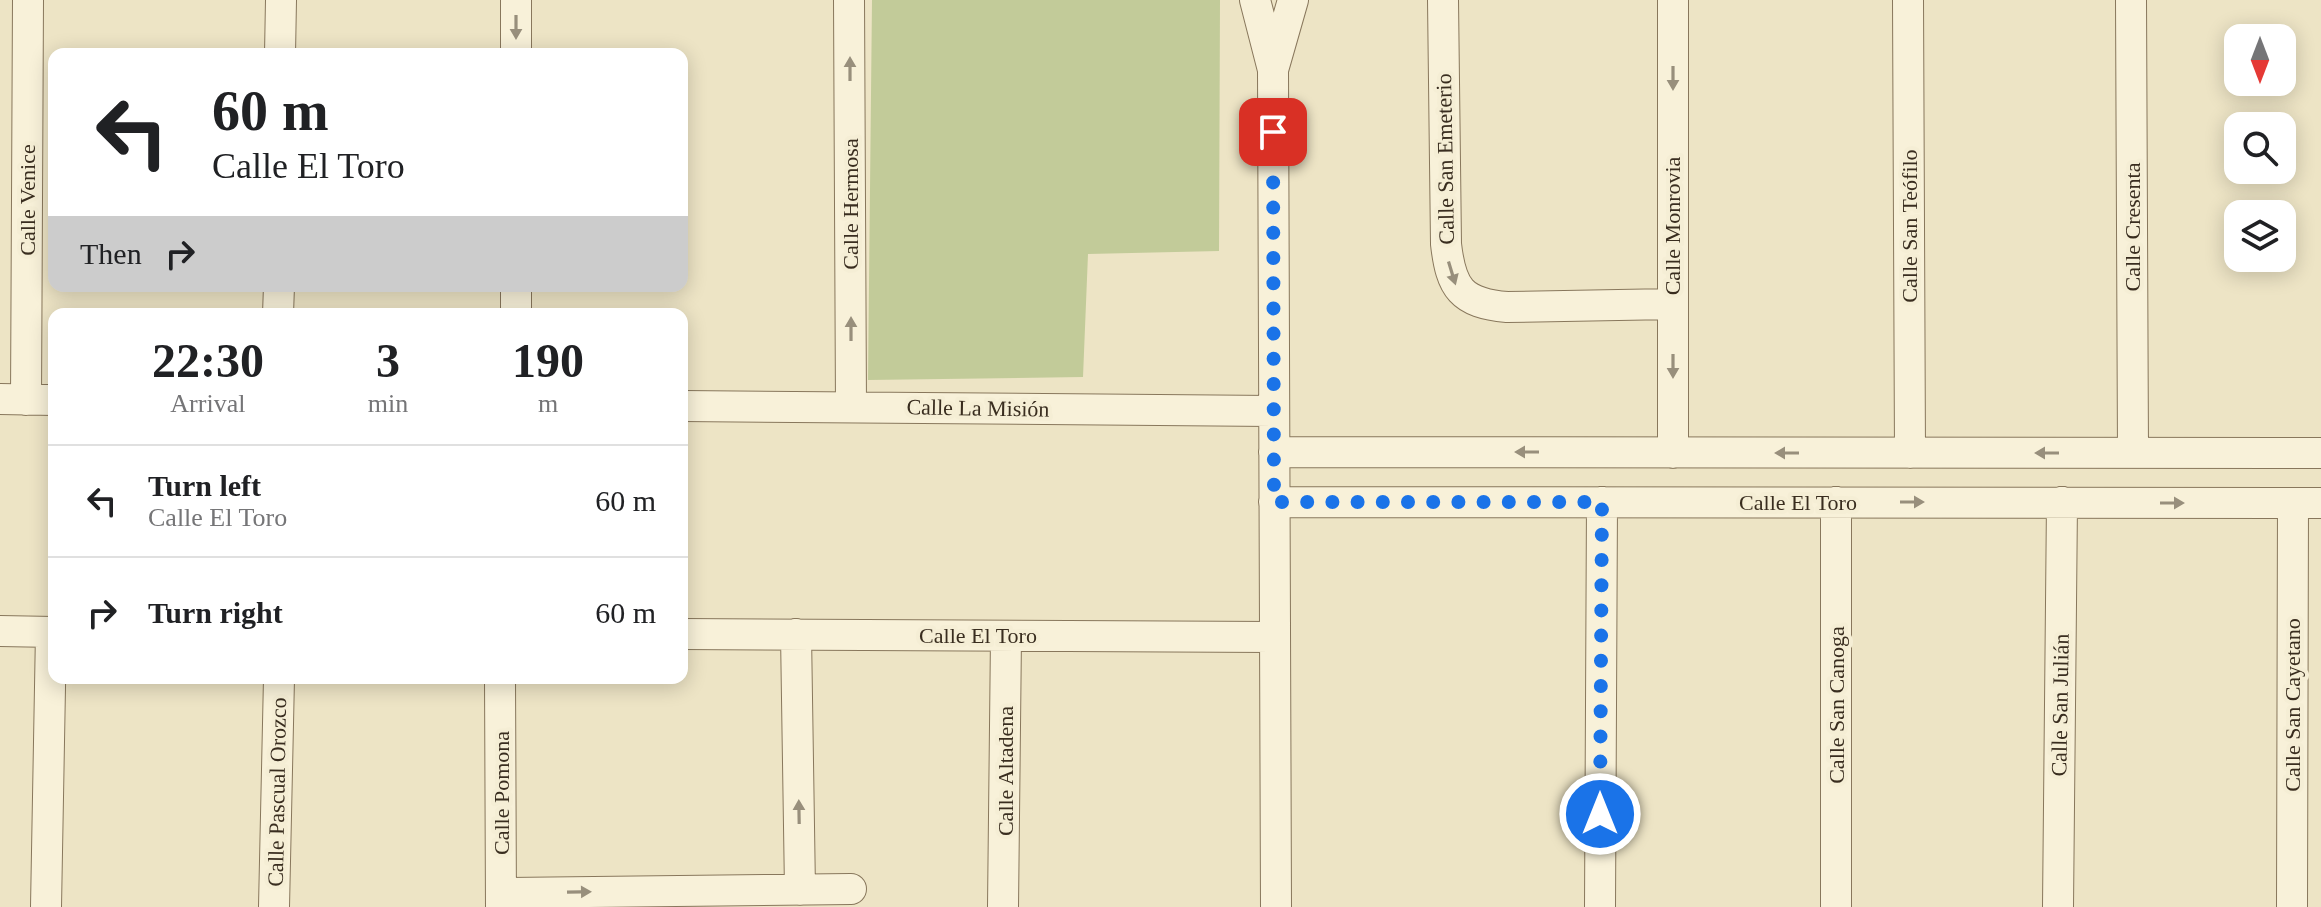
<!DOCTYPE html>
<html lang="en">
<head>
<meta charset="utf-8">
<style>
  :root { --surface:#fff; --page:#f2f2f2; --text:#202124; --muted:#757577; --line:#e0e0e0 }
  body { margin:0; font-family:Georgia,serif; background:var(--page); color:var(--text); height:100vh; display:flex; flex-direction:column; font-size:30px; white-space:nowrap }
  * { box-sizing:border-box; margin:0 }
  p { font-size:26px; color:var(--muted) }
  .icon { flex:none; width:44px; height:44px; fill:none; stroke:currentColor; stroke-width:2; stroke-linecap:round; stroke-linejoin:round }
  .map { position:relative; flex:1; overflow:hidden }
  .side { position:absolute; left:48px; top:308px; width:640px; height:376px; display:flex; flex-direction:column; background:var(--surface); border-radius:16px; box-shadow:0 4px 20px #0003 }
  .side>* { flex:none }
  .guide { position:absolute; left:48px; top:48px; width:640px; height:244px; border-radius:16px; box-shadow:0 4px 20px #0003; background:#fff; color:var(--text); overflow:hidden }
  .needle { width:52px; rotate:180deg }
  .tools { position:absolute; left:2224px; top:24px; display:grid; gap:16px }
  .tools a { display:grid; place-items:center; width:72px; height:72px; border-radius:16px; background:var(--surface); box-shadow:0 4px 20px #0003; font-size:40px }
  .pin { position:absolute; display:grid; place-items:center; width:68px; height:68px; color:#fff; margin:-34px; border-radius:16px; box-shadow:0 4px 12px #0006 }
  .me { position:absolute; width:88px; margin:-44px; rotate:0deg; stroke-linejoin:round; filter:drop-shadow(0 0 6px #0008) }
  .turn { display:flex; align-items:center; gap:28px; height:168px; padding:0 32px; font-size:36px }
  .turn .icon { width:104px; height:104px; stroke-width:2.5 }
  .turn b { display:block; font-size:56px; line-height:68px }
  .then { display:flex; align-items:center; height:76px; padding:0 32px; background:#0003; gap:16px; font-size:30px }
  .eta { display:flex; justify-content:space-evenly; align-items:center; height:136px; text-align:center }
  .eta b { font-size:48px; font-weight:700; line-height:56px }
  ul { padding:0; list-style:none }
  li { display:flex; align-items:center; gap:24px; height:112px; padding:0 32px; border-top:2px solid var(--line) }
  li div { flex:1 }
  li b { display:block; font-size:30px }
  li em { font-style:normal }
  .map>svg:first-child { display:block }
</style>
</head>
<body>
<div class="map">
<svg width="2321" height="907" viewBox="0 0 2321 907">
  <rect width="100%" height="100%" fill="#ede4c5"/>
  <!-- green -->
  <path fill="#c2cb99" d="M872,0H1220L1219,251L1088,254L1083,377L868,380Z"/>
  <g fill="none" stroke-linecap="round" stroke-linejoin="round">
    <!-- street casing -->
    <g stroke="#88775c" stroke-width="32">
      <path id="street" d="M516,0V54
        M849,0L851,407
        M1255,0L1273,70L1276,907
        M1443,0L1446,244C1451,288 1461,303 1507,307L1672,304
        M1673,0V453
        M1908,0L1910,453
        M2131,0L2133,453
        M280,54L281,0
        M1273,70L1293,0
        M516,286V314
        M278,314L279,286
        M0,399L54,400
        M26,400L28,0
        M682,406L1274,411
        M1274,452L2321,453
        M1274,502L2321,503
        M1836,502V907
        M0,631L54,632
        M682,634L1275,637
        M796,634L800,890
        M500,678L501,907
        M501,893L851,889
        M46,907L51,632
        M274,907L279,678
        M1003,907L1006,636
        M1600,907L1602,502
        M2058,907L2062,502
        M2292,907L2293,503"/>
    </g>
    <!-- street -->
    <use href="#street" stroke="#f8f1d9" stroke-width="30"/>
  </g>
  <!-- one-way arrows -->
  <defs><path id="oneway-solid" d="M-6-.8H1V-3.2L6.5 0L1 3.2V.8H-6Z" transform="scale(2)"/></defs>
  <g fill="#988f7c">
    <use href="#oneway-solid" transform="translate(516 27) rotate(90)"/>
    <use href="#oneway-solid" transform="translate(850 69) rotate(-90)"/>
    <use href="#oneway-solid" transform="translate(1673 78) rotate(90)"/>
    <use href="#oneway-solid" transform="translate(1452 273) rotate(73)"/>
    <use href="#oneway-solid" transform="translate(851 329) rotate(-90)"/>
    <use href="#oneway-solid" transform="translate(1673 366) rotate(90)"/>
    <use href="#oneway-solid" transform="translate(1527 452) rotate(-180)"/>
    <use href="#oneway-solid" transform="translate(1787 453) rotate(180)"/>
    <use href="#oneway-solid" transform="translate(2047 453) rotate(-180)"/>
    <use href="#oneway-solid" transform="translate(1912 502)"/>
    <use href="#oneway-solid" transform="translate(2172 503)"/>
    <use href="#oneway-solid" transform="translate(799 812) rotate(-91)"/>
    <use href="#oneway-solid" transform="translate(579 892) rotate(-1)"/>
  </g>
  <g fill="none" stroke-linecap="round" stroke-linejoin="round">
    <!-- route -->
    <path stroke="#1a73e8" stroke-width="14" stroke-dasharray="0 25.2" d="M1273,132L1274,502H1602L1600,814"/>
  </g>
  <g text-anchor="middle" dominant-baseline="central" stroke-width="8" stroke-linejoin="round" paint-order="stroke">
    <!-- street labels -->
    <g font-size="22" fill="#392d1f" stroke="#f5eed5">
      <text transform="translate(1445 159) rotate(-91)">Calle San Emeterio</text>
      <text transform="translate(27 200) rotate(-90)">Calle Venice</text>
      <text transform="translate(850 204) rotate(-90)">Calle Hermosa</text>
      <text transform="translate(1672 226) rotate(-90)">Calle Monrovia</text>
      <text transform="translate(1909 226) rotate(-90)">Calle San Teófilo</text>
      <text transform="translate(2132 227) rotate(-90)">Calle Cresenta</text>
      <text transform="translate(978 408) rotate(1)">Calle La Misión</text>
      <text x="1798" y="502">Calle El Toro</text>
      <text x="978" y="635">Calle El Toro</text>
      <text transform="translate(1836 705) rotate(-90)">Calle San Canoga</text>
      <text transform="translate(2060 705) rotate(-89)">Calle San Julián</text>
      <text transform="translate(2292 705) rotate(-90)">Calle San Cayetano</text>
      <text transform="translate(1005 771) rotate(-90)">Calle Altadena</text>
      <text transform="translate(277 792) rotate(-89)">Calle Pascual Orozco</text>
      <text transform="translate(501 793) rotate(-90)">Calle Pomona</text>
    </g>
  </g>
</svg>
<div class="tools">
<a><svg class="needle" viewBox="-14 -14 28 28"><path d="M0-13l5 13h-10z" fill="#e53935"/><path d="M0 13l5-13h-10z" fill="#757577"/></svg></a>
<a><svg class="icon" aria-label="search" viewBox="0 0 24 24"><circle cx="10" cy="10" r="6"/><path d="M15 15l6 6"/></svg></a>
<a><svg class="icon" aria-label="layers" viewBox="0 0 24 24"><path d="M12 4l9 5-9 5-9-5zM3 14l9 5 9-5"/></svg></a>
</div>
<div class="pin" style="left:1273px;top:132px;background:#d93025"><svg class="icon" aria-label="arrive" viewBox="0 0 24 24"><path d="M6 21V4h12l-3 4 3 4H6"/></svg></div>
<svg class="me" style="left:1600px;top:814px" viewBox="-20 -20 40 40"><circle r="17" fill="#1a73e8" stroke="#fff" stroke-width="3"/><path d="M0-11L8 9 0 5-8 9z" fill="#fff"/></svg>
<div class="guide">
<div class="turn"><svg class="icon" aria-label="left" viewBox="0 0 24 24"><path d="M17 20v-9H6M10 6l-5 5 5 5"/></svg><div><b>60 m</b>Calle El Toro</div></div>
<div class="then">Then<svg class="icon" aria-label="right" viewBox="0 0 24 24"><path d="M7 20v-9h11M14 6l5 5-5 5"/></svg></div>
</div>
<section class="side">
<div class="eta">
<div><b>22:30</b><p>Arrival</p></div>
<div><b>3</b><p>min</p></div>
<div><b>190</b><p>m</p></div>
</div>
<ul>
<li><svg class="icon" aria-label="left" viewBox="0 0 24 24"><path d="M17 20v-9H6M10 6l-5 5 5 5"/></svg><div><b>Turn left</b><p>Calle El Toro</p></div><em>60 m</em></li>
<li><svg class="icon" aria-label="right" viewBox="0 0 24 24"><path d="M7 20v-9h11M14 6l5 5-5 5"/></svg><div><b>Turn right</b></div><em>60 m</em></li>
</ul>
</section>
</div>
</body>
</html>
